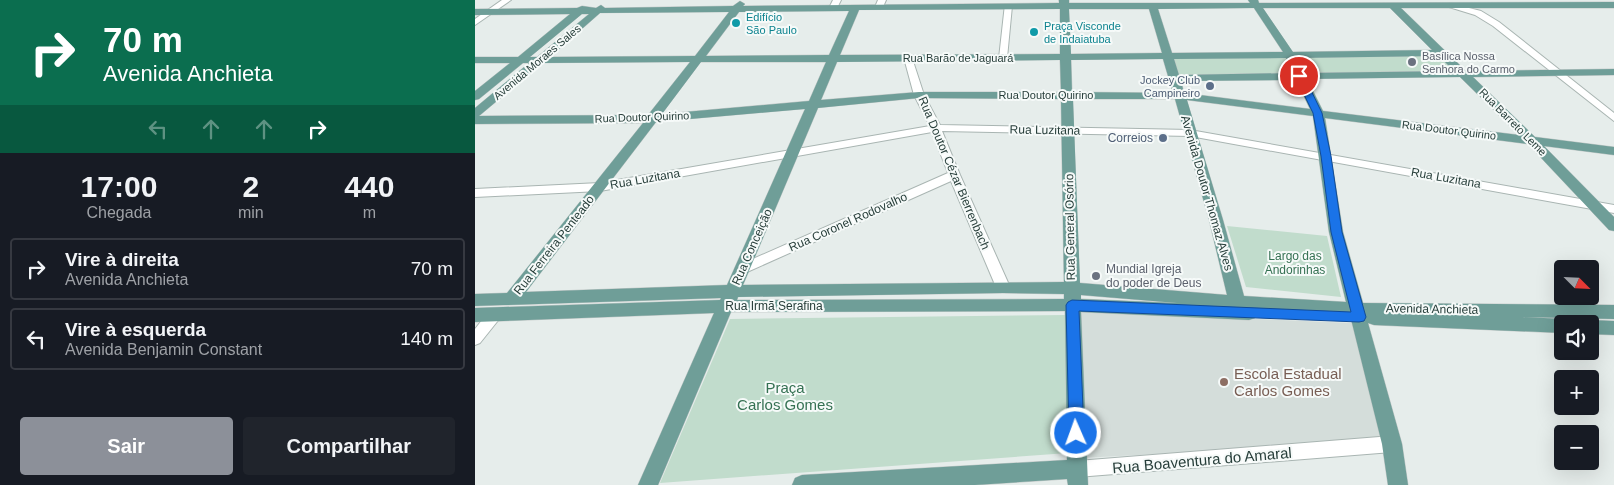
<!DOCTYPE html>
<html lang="pt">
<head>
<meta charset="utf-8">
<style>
  :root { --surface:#171b24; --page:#20242c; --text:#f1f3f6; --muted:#9ea1a6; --line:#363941; --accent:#8c9099 }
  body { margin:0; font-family:Arial,sans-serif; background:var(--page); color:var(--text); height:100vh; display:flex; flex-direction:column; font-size:19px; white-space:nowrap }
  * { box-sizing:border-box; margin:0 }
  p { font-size:16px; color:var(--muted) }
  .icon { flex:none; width:28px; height:28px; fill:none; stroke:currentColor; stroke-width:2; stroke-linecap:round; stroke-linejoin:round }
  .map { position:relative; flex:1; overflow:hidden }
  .drawer { display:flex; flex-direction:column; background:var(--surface); width:475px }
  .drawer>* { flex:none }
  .top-card { background:#0b6e4f; color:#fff; overflow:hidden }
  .needle { width:32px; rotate:114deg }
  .buttons { position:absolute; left:1079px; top:260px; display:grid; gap:10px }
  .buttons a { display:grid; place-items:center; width:45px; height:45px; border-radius:5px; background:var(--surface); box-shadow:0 5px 20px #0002; font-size:25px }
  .pin { position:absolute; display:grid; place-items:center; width:42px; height:42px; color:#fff; margin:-21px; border:2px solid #fff; border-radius:50%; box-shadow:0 1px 5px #0007 }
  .me { position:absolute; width:55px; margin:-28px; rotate:358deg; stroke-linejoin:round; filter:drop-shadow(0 0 4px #0008) }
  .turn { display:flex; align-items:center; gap:18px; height:105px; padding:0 20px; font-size:22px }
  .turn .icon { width:65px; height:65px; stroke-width:2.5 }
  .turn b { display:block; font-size:35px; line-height:42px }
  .lanes { display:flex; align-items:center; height:48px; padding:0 20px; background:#0003; justify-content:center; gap:25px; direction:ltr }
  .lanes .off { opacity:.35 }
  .eta { display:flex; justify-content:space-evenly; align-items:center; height:85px; text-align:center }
  .eta b { font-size:30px; font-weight:600; line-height:35px }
  .button { display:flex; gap:10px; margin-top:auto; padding:10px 20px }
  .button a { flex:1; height:58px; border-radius:5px; background:var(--accent); color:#fff; font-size:20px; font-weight:600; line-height:58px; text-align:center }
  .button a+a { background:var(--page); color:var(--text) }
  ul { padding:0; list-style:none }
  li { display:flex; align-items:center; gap:15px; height:62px; margin:0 10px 8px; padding:0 10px; border:2px solid var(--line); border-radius:5px }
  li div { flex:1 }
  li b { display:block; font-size:19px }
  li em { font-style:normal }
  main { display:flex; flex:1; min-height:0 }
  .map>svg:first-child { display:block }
</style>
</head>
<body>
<main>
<section class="drawer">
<div class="top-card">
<div class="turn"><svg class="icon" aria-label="right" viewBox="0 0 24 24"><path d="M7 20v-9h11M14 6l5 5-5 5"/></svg><div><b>70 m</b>Avenida Anchieta</div></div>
<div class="lanes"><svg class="icon off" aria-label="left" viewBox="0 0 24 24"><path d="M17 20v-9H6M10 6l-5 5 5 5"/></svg><svg class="icon off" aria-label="ahead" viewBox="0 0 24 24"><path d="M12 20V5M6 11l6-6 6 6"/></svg><svg class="icon off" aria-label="ahead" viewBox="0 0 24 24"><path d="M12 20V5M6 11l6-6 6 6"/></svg><svg class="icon" aria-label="right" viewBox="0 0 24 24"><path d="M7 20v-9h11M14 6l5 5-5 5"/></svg></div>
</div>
<div class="eta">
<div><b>17:00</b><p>Chegada</p></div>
<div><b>2</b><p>min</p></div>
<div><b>440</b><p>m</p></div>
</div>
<ul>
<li><svg class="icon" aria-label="right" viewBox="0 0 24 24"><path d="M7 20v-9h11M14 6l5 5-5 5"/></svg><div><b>Vire à direita</b><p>Avenida Anchieta</p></div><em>70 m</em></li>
<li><svg class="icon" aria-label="left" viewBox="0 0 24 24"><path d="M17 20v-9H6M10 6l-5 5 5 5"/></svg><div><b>Vire à esquerda</b><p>Avenida Benjamin Constant</p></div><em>140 m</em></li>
</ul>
<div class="button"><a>Sair</a><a>Compartilhar</a></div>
</section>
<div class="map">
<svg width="1139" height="485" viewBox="0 0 1139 485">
  <rect width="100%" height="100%" fill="#e6edeb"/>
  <!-- built -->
  <path fill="#d4ddda" d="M601,311L877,323L912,442L606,458Z"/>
  <!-- green -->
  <path fill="#c1dccc" d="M965,53L987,73L700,78L693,54Z
    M752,226L852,236L866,297L771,287Z
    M591,315L593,453L185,483L255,319Z"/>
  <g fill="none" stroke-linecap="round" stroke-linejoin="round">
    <!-- minor casing -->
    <g stroke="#a9b5b2" stroke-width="2">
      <path id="minor" d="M27,0H36L0,25V19Z
        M358,0H366L361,10H358L354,8Z
        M403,0H411L407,9H404L400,7Z
        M974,3L1006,11L1024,22L1139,113V121L1018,26L1000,15L974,7Z
        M530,4L537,6L532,58L528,61L524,58Z
        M433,55L437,58L449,95L465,125L715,130L1139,205V213L715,136L467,131L485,175L535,287L533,291H523L521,287L476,181L272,272H262L260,269L262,266L473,173L457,132L125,191L0,197V189L125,183L455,126L439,95L429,58Z
        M20,309L25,310L27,314L25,318L5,343L0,345V329L15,310Z
        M917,436L923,439L925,444L923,449L917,452L602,477L596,475L593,469L596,463L602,461Z"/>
    </g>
    <!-- major casing -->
    <g stroke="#c3c9c8" stroke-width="1">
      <path id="major" d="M584,0H594V3H775L773,0H783L784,3L1139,2V8H926L991,71L1139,69V75L998,77L1060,137L1139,147V155L1069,146L1139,217V231L1134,230L1053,144L850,118L868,232L888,303L1139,305V319L1047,317L1088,319L1094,321L1095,324H1088V333L899,325L893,323L927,444L933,485H913L907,444L875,315L780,309L782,313L780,318L774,320L606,312L613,485H593L592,479L500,485H317L320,478L327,475L592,460L590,311L256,312L183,485H163L239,313L0,322V308L245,300L246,298L0,306V294L32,293L168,123L0,124V108L54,63H48L4,99L0,100V91L35,63H0V57H43L95,14L0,15V9L102,8L107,6L121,8L126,5L130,8L258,6L265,1L270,4L268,6L584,3ZM779,8L808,52L697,53L683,9ZM788,8H915L957,50L818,52ZM585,9V54L365,55L384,10ZM594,9H674L687,53L596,54ZM374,11L354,55L231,56L264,12ZM254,12L220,56L75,57L125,13ZM107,14H114L62,57H55ZM964,56L979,71L829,73L822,58ZM811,58L818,73L704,75L699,59ZM688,59L698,93L597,92L596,60ZM585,60L586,92H444L346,100L362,62ZM215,62L173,115L4,116L67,63ZM226,62H351L334,101L187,114ZM985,77L1044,135L848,111L832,79ZM821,80L835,109L709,93L706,81ZM444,98L586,99L589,282L268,285L343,108ZM598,99H700L734,220L752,295L605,283ZM712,100L838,116L854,232L871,302L769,296L748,220ZM330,109L252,285L51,292L181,122ZM528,293L589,294V299L262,300L263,297ZM606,295L702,303L606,299Z
        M1115,320L1139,321V335L1115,334V324H1108Z"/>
    </g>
    <!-- minor -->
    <use href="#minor" fill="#fff" fill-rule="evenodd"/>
    <!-- major -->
    <use href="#major" fill="#6f9e98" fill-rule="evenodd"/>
  </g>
  <!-- route -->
  <path fill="#1a73e8" stroke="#114b97" d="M824,73L829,76L847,113L856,156L867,232L891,317L889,321L884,322L604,311L609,433L607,438L601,440L596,438L594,433L591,305L593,302L597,300L876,312L856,232L846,156L838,113L820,76Z"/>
  <!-- markers -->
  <g fill="#0f9aa8" stroke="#f6faf9" stroke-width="2">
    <circle cx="261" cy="23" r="5"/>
    <circle cx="559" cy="32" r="5"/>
  </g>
  <g fill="#6b7280" stroke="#f6faf9" stroke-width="2">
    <circle cx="937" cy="62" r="5"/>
    <circle cx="621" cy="276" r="5"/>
  </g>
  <g fill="#5c6f8a" stroke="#f6faf9" stroke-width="2">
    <circle cx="735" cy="86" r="5"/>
    <circle cx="688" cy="138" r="5"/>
  </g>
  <circle fill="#8d6e63" stroke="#f6faf9" stroke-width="2" cx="749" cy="382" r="5"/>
  <g text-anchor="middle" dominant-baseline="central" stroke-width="4" stroke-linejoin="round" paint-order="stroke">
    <!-- far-culture labels -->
    <g font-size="11" fill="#0d838f" stroke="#f6faf9" text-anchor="start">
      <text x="271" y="17">Edifício<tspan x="271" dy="13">São Paulo</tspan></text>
      <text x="569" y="26">Praça Visconde<tspan x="569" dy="13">de Indaiatuba</tspan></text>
    </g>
    <!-- far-worship labels -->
    <g font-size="11" fill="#5b616d" stroke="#f6faf9" text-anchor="start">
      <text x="947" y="56">Basílica Nossa<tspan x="947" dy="13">Senhora do Carmo</tspan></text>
    </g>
    <!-- far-street labels -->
    <g font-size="11" fill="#273e3a" stroke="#f6faf9">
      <text x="483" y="58">Rua Barão de Jaguará</text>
      <text transform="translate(62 62) rotate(-40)">Avenida Moraes Sales</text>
      <text x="571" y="95">Rua Doutor Quirino</text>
      <text transform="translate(167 117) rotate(-2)">Rua Doutor Quirino</text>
      <text transform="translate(1038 122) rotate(45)">Rua Barreto Leme</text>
      <text transform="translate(974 130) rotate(7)">Rua Doutor Quirino</text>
    </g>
    <!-- far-service labels -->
    <g font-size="11" fill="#4e5e75" stroke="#f6faf9" text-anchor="end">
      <text x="725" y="80">Jockey Club<tspan x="725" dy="13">Campineiro</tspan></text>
    </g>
    <!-- street labels -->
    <g font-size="12" fill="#273e3a" stroke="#f6faf9">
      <text transform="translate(570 130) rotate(1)">Rua Luzitana</text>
      <text transform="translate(479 173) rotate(67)">Rua Doutor Cézar Bierrenbach</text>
      <text transform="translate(971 178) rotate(10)">Rua Luzitana</text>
      <text transform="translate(170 179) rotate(-10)">Rua Luzitana</text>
      <text transform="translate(732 193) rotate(74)">Avenida Doutor Thomaz Alves</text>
      <text transform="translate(373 222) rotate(-24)">Rua Coronel Rodovalho</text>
      <text transform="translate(595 227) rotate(-91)">Rua General Osório</text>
      <text transform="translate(79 245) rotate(-52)">Rua Ferreira Penteado</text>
      <text transform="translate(277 247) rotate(-66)">Rua Conceição</text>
      <text x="299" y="306">Rua Irmã Serafina</text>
      <text transform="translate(957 309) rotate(1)">Avenida Anchieta</text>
    </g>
    <!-- service labels -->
    <g font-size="12" fill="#4e5e75" stroke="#f6faf9" text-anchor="end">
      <text x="678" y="138">Correios</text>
    </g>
    <!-- park labels -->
    <g font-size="12" fill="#357153" stroke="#f6faf9">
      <text x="820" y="256">Largo das<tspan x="820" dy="14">Andorinhas</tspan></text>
    </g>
    <!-- worship labels -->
    <g font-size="12" fill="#5b616d" stroke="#f6faf9" text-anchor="start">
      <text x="631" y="269">Mundial Igreja<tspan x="631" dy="14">do poder de Deus</tspan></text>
    </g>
    <!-- near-education labels -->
    <g font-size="15" fill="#785e54" stroke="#f6faf9" text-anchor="start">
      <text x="759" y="373">Escola Estadual<tspan x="759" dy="17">Carlos Gomes</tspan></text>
    </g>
    <!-- near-park labels -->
    <g font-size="15" fill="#357153" stroke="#f6faf9">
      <text x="310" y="387">Praça<tspan x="310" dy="17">Carlos Gomes</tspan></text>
    </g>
    <!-- near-street labels -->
    <g font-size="15" fill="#273e3a" stroke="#f6faf9">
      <text transform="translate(727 460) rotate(-5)">Rua Boaventura do Amaral</text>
    </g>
  </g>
</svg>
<div class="buttons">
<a><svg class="needle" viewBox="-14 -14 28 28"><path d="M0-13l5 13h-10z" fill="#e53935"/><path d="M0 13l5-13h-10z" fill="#9ea1a6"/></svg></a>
<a><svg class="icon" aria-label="sound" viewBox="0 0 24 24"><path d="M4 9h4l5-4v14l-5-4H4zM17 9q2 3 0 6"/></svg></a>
<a>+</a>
<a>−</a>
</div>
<div class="pin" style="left:824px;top:76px;background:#d93025"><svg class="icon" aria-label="arrive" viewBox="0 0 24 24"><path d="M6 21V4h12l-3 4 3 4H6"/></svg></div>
<svg class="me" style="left:601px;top:433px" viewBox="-20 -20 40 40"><circle r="17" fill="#1a73e8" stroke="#fff" stroke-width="3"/><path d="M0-11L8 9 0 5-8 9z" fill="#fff"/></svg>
</div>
</main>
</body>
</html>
